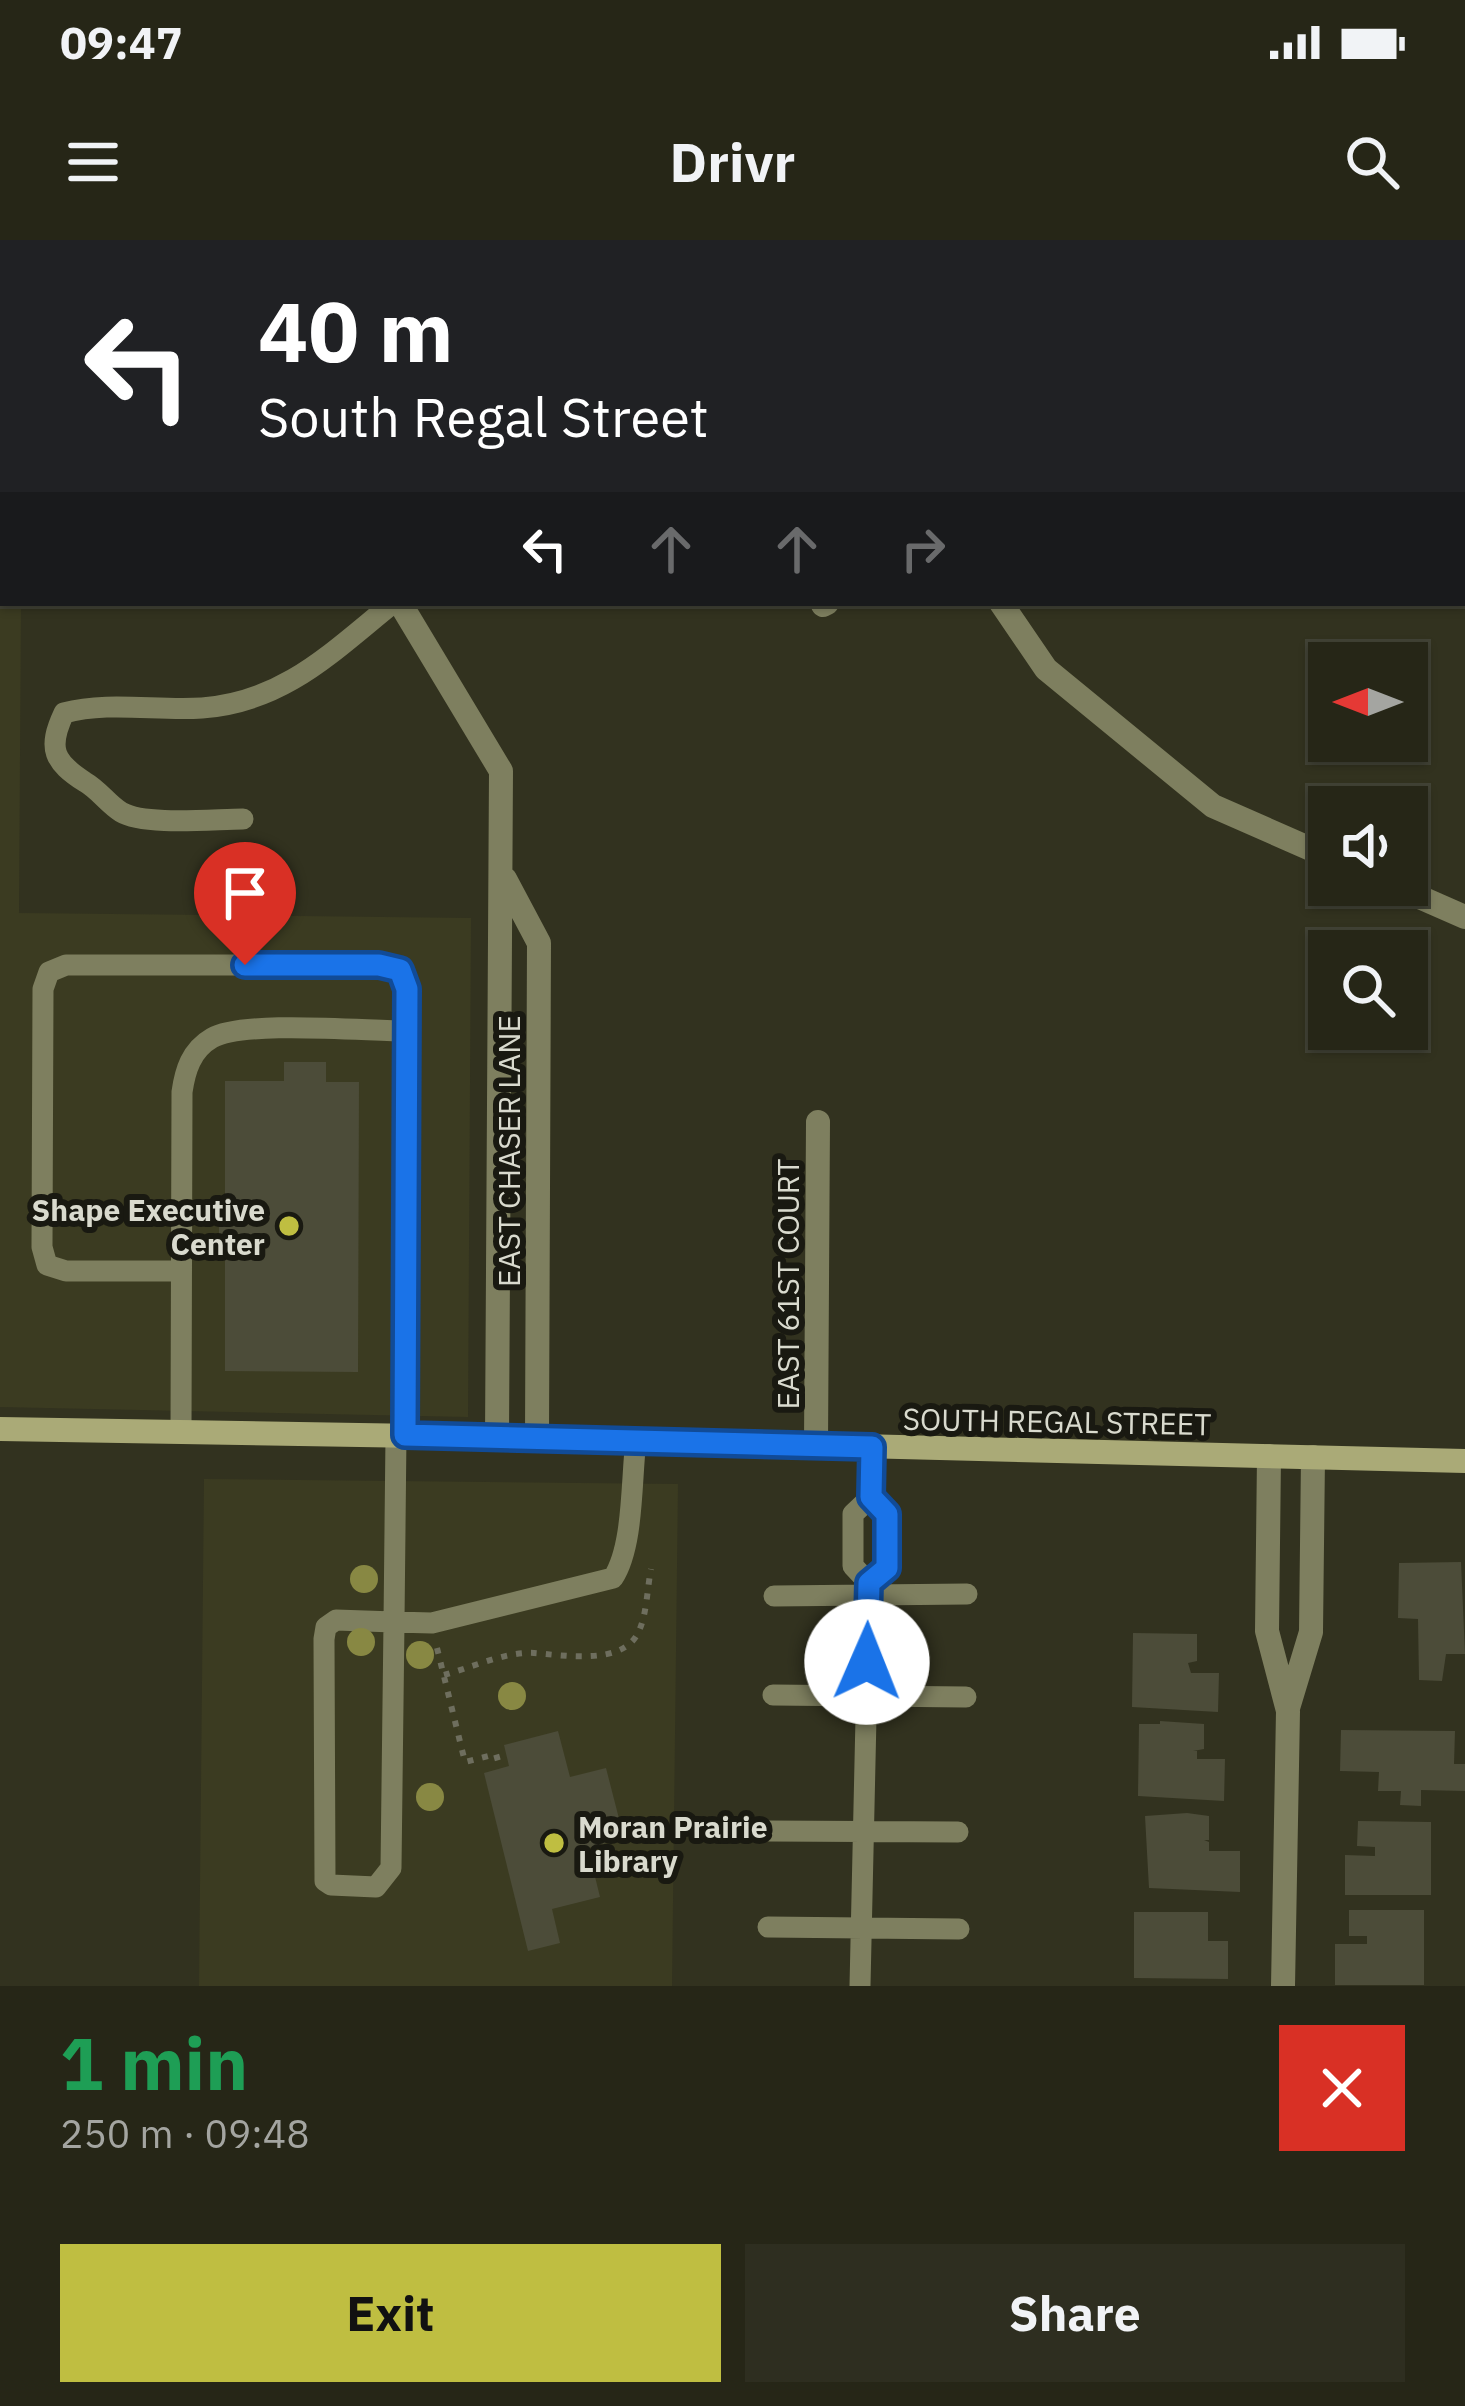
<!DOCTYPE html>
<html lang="en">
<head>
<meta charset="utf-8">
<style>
  :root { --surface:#262617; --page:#2e2e20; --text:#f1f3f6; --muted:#a4a5a1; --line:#424336; --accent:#bfbe41 }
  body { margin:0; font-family:"IBM Plex Sans",sans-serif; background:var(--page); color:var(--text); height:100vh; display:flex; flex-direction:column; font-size:45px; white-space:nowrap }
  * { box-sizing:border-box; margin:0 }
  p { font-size:39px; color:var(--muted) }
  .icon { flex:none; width:66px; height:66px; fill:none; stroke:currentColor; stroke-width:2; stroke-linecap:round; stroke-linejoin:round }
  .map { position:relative; height:1746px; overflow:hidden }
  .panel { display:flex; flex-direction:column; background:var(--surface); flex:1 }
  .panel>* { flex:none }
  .top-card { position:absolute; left:0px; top:0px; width:1467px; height:366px; box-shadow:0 3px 9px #0004,0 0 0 3px var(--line); background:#202124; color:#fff; overflow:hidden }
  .needle { width:78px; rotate:270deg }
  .buttons { position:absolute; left:1308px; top:402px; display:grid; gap:24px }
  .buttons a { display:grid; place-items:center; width:120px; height:120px; border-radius:0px; background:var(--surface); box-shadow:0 3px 9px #0004,0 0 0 3px var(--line); font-size:60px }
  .pin { position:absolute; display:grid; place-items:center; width:102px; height:102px; color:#fff; margin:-123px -51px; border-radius:50% 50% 50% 0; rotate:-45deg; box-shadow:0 0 12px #0007 }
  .pin .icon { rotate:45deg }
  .me { position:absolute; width:132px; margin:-66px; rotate:1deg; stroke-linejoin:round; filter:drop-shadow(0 0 9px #0008) }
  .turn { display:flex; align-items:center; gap:42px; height:252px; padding:0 60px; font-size:54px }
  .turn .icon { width:156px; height:156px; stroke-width:2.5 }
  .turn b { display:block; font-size:84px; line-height:102px }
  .lanes { display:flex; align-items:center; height:114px; padding:0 60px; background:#0003; justify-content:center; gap:60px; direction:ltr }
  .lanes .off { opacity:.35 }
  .round { display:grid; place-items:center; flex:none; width:126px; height:126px; border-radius:0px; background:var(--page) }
  .overview { display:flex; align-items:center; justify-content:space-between; height:204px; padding:0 60px }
  h1 { font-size:72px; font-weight:700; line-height:90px; color:#1e9e55 }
  .button { display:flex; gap:24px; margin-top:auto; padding:24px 60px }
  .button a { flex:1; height:138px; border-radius:0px; background:var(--accent); color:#111; font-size:48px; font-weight:700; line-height:138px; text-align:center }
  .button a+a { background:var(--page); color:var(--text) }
  .status { display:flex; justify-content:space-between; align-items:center; height:84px; padding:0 60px; background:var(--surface); direction:ltr }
  .status svg { height:33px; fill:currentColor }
  header { display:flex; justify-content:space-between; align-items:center; height:156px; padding:0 60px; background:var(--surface); font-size:54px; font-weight:700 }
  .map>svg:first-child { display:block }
</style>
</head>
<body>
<div class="status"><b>09:47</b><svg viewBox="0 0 49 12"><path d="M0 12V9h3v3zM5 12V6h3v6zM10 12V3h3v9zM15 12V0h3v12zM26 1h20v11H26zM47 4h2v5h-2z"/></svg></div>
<header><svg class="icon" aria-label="menu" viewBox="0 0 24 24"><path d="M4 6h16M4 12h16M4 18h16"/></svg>Drivr<svg class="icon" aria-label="search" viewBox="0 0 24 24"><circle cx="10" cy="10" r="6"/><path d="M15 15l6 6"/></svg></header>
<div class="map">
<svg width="1465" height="1746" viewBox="0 0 1465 1746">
  <rect width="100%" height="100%" fill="#32321f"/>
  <!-- built -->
  <path fill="#3b3b21" d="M0,50L3,363H21L19,673L471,678L468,1177L0,1167Z
    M204,1239L678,1244L672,1746H199Z"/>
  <!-- building -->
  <path fill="#4c4c39" d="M284,822H326V842H359L358,1132L225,1131V1014H219V959H225V841H284Z
    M1461,1322L1465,1414H1446L1442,1441L1419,1440L1418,1379L1398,1378L1399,1323Z
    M1133,1393L1197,1394V1421L1188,1423L1191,1433H1219L1218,1472L1132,1467Z
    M1160,1481L1204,1484V1509L1193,1511H1197V1519H1225L1224,1561L1138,1556L1139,1484H1160Z
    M1341,1490L1455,1491L1454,1524H1465V1551L1421,1550V1566L1400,1565L1401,1551H1378L1379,1532L1340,1531Z
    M558,1491L570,1537L606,1528L624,1598L588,1608L600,1657L552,1669L560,1703L528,1711L484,1533L509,1526L504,1505Z
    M1187,1573L1209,1576V1600H1204L1209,1602V1611H1240V1652L1149,1648L1145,1576Z
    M1358,1581L1431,1582V1655H1345V1615L1375,1616V1607L1357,1606Z
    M1349,1670H1424V1745H1335V1704H1367V1696H1349Z
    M1134,1672H1208V1701H1228V1739L1134,1738Z"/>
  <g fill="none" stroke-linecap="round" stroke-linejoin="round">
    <!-- path -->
    <path stroke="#6e6e5e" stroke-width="6" stroke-dasharray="6 9" stroke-linecap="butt" d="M437,1408L465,1522L496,1514L500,1528
      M444,1435C470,1428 507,1411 534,1413C562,1415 622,1426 638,1393C647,1375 647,1349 651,1329"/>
    <!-- lane -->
    <path stroke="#7e7f5f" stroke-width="21" d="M224,0V3
      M243,579C214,579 144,586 121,572C108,564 99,550 85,542C54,522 47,509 64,473C108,461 156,471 202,468C284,462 332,412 393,363
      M181,1031H66L47,1025L42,1007L43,749L49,732L66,725H379L399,731L408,749L405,1195
      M181,1192L182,852C185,831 191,810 212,798C243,780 366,791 407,791
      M396,1195L394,1382L432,1383L613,1338C634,1306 631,1239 636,1200
      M871,1257L887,1274V1327L869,1343L853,1326V1274L871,1257L872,1207
      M774,1356L967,1354
      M336,1380L394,1382L391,1628L376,1647L331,1645L325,1641L324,1399L326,1387Z
      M773,1455L966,1457
      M769,1591L958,1592
      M768,1687L959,1689
      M860,1746L869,1343"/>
    <!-- street -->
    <path stroke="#7e7f5f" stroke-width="24" d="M831,0V3
      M295,3V0
      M1464,14L1465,13
      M400,363L501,531L497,1197
      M1001,363L1046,429L1213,566L1329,617
      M823,365L827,363
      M505,639L539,703L537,1198
      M1392,645L1465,677
      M816,1205L818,882
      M1269,1216L1267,1391L1288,1471L1283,1746
      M1288,1468L1311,1392L1313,1217"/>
    <!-- secondary -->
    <path stroke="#aa7" stroke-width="24" d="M0,1189L537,1198L1465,1221"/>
  </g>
  <!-- trees -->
  <g fill="#888843">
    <circle cx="364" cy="1339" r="14"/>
    <circle cx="361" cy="1402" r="14"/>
    <circle cx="420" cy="1415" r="14"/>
    <circle cx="512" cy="1456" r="14"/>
    <circle cx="430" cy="1557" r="14"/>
  </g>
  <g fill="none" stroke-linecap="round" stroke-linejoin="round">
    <!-- route casing -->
    <g stroke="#114b97" stroke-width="30">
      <path id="route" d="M245,725H379L400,730L407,749L405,1195L872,1207L871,1257L887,1274V1328L869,1343L867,1422"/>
    </g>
    <!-- route -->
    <use href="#route" stroke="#1a73e8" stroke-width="21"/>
  </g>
  <!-- markers -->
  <g fill="#bfbe41" stroke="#191911" stroke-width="4.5">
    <circle cx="289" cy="986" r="12"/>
    <circle cx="554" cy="1603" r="12"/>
  </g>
  <g text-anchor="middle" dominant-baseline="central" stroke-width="12" stroke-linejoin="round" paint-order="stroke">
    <!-- street labels -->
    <g font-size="30" fill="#d9dace" stroke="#191911">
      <text transform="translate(508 911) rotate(-90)">EAST CHASER LANE</text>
      <text transform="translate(787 1044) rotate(-90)">EAST 61ST COURT</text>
      <text transform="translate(1057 1181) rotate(1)">SOUTH REGAL STREET</text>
    </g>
    <!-- poi labels -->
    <g font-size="30" font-weight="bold" fill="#d9dace" stroke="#191911" text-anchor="end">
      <text x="265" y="969">Shape Executive<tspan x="265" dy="34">Center</tspan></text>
      <text x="578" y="1586" text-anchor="start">Moran Prairie<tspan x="578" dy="34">Library</tspan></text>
    </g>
  </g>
</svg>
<div class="buttons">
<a><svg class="needle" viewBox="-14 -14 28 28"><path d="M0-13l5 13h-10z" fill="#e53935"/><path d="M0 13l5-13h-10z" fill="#a4a5a1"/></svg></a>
<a><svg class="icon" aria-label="sound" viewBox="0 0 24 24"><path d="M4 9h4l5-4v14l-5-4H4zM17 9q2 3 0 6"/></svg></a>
<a><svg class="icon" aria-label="search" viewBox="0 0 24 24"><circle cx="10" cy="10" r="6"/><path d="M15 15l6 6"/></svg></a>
</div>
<div class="pin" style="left:245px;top:725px;background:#d93025"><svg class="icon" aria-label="arrive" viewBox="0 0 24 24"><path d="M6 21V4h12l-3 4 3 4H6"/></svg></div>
<svg class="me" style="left:867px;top:1422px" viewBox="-20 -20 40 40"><circle r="19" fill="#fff"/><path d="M0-13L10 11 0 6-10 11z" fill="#1a73e8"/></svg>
<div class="top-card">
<div class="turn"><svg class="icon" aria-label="left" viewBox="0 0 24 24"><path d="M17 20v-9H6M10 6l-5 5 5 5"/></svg><div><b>40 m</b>South Regal Street</div></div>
<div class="lanes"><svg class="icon" aria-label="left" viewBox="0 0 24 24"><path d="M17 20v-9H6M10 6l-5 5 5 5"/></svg><svg class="icon off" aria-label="ahead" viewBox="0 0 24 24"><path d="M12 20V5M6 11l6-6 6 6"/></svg><svg class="icon off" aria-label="ahead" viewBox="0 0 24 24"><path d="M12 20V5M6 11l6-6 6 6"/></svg><svg class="icon off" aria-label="right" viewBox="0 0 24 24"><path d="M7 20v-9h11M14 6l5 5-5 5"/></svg></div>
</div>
</div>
<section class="panel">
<div class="overview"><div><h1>1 min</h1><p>250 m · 09:48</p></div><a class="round" style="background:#d93025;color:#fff"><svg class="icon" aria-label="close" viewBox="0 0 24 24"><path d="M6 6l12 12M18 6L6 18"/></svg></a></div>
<div class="button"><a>Exit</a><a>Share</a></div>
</section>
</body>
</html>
